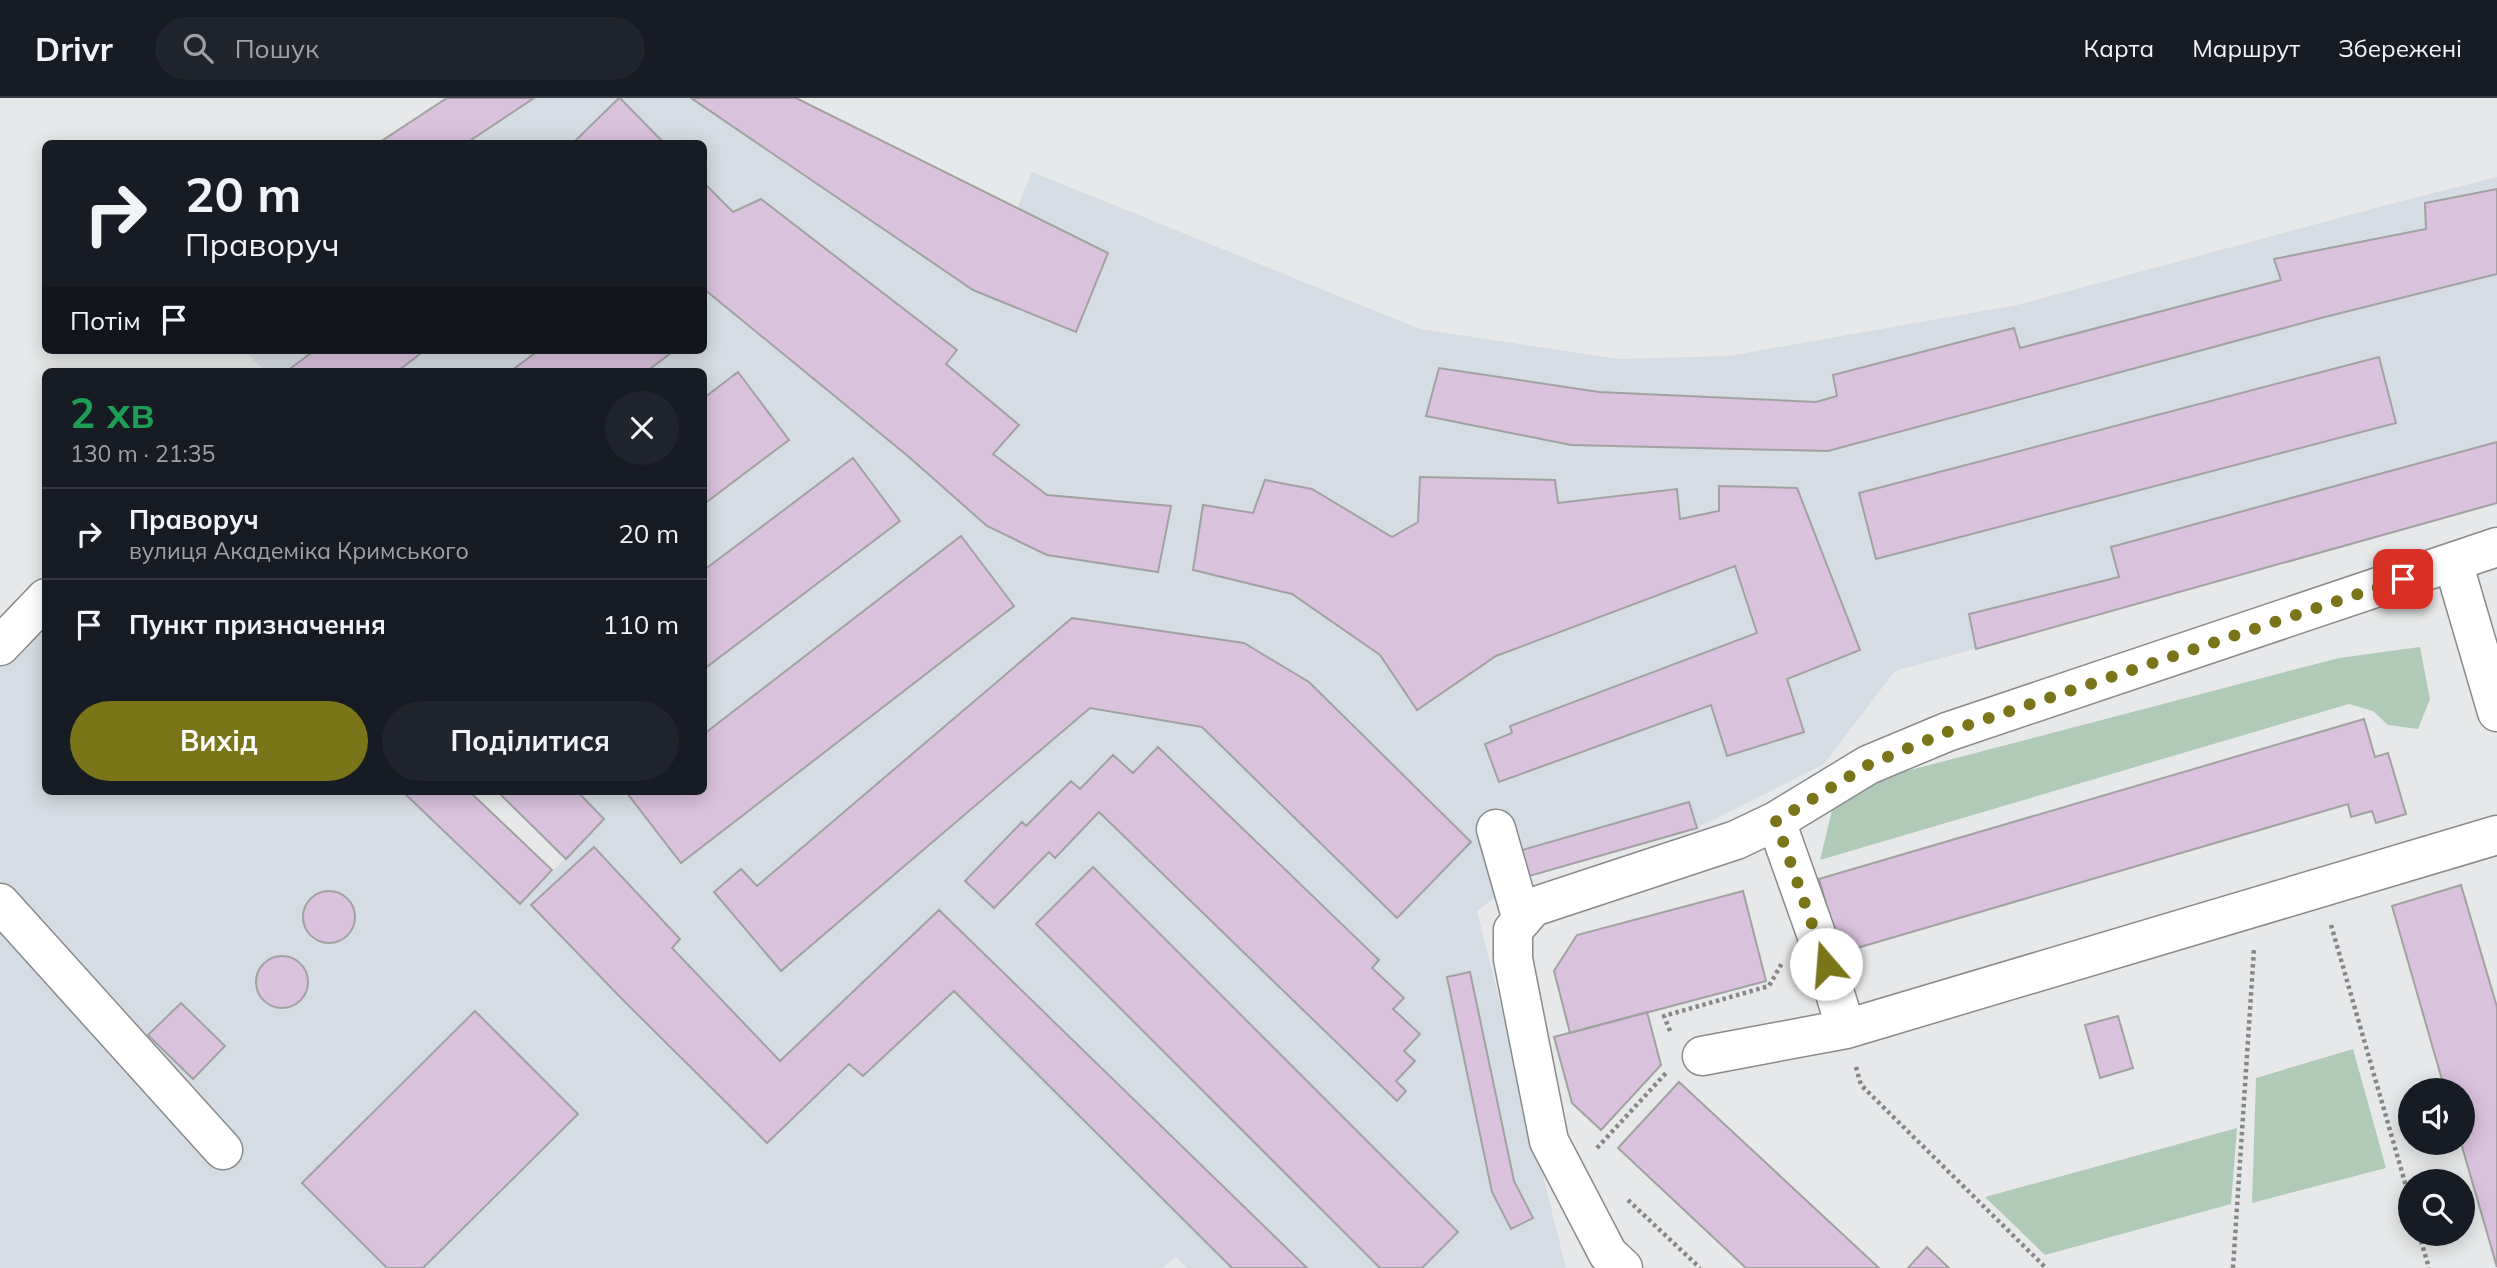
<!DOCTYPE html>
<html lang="uk">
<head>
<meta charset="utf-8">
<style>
  :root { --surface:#171b24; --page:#20242c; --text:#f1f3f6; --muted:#9ea1a6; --line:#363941; --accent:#7b7519 }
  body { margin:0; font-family:Mulish,sans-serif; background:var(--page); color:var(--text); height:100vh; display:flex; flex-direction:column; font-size:26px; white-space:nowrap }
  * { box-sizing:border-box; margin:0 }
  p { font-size:23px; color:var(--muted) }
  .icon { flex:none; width:38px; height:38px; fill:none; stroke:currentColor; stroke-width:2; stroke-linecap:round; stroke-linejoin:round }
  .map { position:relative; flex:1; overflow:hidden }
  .drawer { position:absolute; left:42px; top:270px; width:665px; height:427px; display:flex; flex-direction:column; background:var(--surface); border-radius:10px; box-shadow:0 4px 18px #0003 }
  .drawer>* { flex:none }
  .guide { position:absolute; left:42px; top:42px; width:665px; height:214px; border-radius:10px; box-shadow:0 4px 18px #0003; background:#171b24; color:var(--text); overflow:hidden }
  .fabs { position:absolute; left:2398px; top:980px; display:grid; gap:14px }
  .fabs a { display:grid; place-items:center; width:77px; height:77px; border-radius:50%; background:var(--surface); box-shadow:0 4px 18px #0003; font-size:35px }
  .pin { position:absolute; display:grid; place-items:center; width:60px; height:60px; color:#fff; margin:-30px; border-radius:14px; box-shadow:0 4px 10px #0006 }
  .me { position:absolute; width:77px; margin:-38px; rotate:342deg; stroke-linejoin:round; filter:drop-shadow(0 0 5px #0008) }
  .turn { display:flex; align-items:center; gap:24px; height:147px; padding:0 28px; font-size:32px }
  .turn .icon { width:91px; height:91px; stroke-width:2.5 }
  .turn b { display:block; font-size:49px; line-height:60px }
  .then { display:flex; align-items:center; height:66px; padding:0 28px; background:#0003; gap:14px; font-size:26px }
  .round { display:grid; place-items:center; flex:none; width:74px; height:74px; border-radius:37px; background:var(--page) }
  .summary { display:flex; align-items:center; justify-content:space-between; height:119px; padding:0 28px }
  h1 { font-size:42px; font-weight:700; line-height:52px; color:#1e9e55 }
  .button { display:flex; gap:14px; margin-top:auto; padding:14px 28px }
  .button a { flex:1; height:80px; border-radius:42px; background:var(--accent); color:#fff; font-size:28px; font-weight:700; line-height:80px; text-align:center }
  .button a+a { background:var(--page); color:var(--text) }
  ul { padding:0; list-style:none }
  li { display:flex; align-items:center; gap:21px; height:91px; padding:0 28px; border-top:2px solid var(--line) }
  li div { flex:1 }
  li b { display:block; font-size:26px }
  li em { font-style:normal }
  header { display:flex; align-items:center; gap:42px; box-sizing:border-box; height:98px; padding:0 35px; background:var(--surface); border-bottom:2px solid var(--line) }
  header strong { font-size:33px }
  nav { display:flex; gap:38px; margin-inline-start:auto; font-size:24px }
  .search { width:490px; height:63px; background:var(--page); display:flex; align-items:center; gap:18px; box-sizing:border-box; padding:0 24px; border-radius:38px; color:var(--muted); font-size:26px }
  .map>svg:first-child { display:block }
</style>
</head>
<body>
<header>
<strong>Drivr</strong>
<div class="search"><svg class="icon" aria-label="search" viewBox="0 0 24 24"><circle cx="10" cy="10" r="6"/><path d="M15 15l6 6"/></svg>Пошук</div>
<nav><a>Карта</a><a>Маршрут</a><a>Збережені</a></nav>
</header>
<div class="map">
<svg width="2497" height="1170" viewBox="0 0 2497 1170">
  <rect width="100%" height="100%" fill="#e7e8e9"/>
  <!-- built -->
  <path fill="#d6dce3" d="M447,0H796L1017,110L1032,74L1420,231L1619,261L1728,258L2017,207L2398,104L2497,79V405L1895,573L1824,666L1697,730L1519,781L1477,813L1566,1170H1187L1176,1159L1163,1170H0V561L45,514L46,693H402L520,806L604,721L577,693H704V273H265L243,252H704V46L377,45Z"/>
  <!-- green -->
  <path fill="#b0cab8" d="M2420,549L2430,601L2418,631L2388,627L2373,613L2349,606L1820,762L1833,708L1872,682L2339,560Z
    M2353,951L2386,1070L2252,1105L2256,980Z
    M2237,1030L2231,1106L2045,1157L1985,1099Z"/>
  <!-- building -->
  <path fill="#dac1de" stroke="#a2a1a2" stroke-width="2" d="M447,0H534L465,46H377Z
    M620,0L665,46H572L619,0Z
    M691,0H796L1108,155L1076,234L973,192Z
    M704,85L733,114L761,101L957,252L946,266L1019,327L993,356L1047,397L1171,408L1158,474L1047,457L987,428L909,359L704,191Z
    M2497,91V176L2321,220L1828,353L1571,347L1426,318L1439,270L1599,294L1816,304L1837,298L1833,277L2014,230L2020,250L2281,182L2274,161L2426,131L2425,105Z
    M315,252H425L398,273H294L291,270Z
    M539,252H675L647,273H511Z
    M2379,259L2396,325L1876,461L1859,395Z
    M738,274L789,342L704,406V300Z
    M2497,344V405L1976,551L1969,516L2119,479L2111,449Z
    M853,360L900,423L704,571V472Z
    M1420,379L1555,382L1558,405L1677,391L1680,421L1719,413V388L1797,390L1860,552L1787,581L1804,634L1727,658L1711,607L1499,684L1485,646L1512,635L1510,628L1757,535L1735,468L1496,558L1417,612L1380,557L1292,496L1193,472L1203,407L1253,415L1265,382L1312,391L1392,439L1418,424Z
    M961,438L1014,508L681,765L627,695L629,693H704V636Z
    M1072,520L1244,545L1309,584L1471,744L1397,820L1202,629L1090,610L781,873L714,794L741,771L757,788Z
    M2364,621L2375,659L2388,655L2406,716L2376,725L2372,713L2351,719L2348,706L1840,855L1819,781Z
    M1158,649L1379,862L1372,870L1404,900L1393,911L1420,936L1404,953L1415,963L1396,983L1406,993L1397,1003L1099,714L1055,760L1049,754L994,810L965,783L1022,724L1026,728L1071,683L1080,691L1113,657L1133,675Z
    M402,693H469L552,772L520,806Z
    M501,693H577L604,721L566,761L499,695Z
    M1689,704L1697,730L1519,781L1512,755Z
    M594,749L680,841L672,850L780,963L939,812L1307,1170H1232L954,893L863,978L849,966L767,1045L623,902L531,807Z
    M1093,769L1458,1134L1422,1170H1380L1036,826Z
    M2461,787L2497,909V1169L2461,1045L2462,992H2445L2392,808Z
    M303 819a26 26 0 1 1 52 0a26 26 0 1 1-52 0Z
    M1743,793L1766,883L1570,935L1554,873L1577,837Z
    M256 884a26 26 0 1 1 52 0a26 26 0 1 1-52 0Z
    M1470,874L1514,1083L1533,1120L1511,1131L1492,1094L1447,879Z
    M181,905L225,948L193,981L148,937Z
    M475,913L578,1016L423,1170H387L302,1085Z
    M1647,914L1661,967L1601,1032L1572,1005L1554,939Z
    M2118,918L2133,970L2100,980L2085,927Z
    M1679,984L1879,1170H1746L1618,1050Z
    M1927,1149L1949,1170H1908Z"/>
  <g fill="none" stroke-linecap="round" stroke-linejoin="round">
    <!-- minor casing -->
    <g stroke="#898a8b" stroke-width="41">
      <path id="minor" d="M2453,464L2497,614
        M0,548L46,500
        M1776,723L1819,844L1846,931
        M1496,731L1522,822
        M0,805L223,1052
        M1702,958L1846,931L2497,737
        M1623,1170L1608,1156L1549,1043L1513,861V832L1533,809L1736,742L1776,723L1868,667L1947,634L2497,449"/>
    </g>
    <!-- path -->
    <path stroke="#868788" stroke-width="4.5" stroke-dasharray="3.5 3.5" stroke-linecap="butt" d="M2331,827L2410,1102
      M1670,933L1664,918L1769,888L1782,865
      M1856,969L1861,987L2046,1170
      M1597,1050L1667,974
      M1628,1102L1700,1170
      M2419,1136L2429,1170
      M2233,1170L2254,851"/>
    <!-- minor -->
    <use href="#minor" stroke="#fff" stroke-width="38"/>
  </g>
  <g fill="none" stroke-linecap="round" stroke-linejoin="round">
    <!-- route -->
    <path stroke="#7b7519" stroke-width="12" stroke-dasharray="0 21.6" d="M1826,866L1776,723L1868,667L1947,634L2403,481"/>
  </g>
</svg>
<div class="fabs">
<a><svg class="icon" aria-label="sound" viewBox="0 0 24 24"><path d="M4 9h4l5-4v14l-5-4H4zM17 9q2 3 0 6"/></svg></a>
<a><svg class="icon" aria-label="search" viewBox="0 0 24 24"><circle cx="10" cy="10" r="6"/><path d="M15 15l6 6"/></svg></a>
</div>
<div class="pin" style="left:2403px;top:481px;background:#d93025"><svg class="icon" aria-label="arrive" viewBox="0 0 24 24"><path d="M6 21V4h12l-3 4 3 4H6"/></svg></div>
<svg class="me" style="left:1826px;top:866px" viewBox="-20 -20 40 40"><circle r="19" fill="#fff"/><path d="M0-13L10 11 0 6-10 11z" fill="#7b7519"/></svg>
<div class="guide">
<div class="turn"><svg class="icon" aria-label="right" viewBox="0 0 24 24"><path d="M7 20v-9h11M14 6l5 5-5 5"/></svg><div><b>20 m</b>Праворуч</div></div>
<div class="then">Потім<svg class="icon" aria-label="arrive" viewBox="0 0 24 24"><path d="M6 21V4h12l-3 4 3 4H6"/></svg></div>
</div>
<section class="drawer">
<div class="summary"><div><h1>2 хв</h1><p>130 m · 21:35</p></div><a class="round"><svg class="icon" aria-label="close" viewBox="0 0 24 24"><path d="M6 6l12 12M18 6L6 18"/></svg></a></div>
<ul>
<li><svg class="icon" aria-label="right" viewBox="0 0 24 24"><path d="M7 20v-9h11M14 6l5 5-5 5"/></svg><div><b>Праворуч</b><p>вулиця Академіка Кримського</p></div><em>20 m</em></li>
<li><svg class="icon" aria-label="arrive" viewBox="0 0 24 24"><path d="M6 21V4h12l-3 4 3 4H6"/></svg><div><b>Пункт призначення</b></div><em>110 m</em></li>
</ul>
<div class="button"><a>Вихід</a><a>Поділитися</a></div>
</section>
</div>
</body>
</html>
